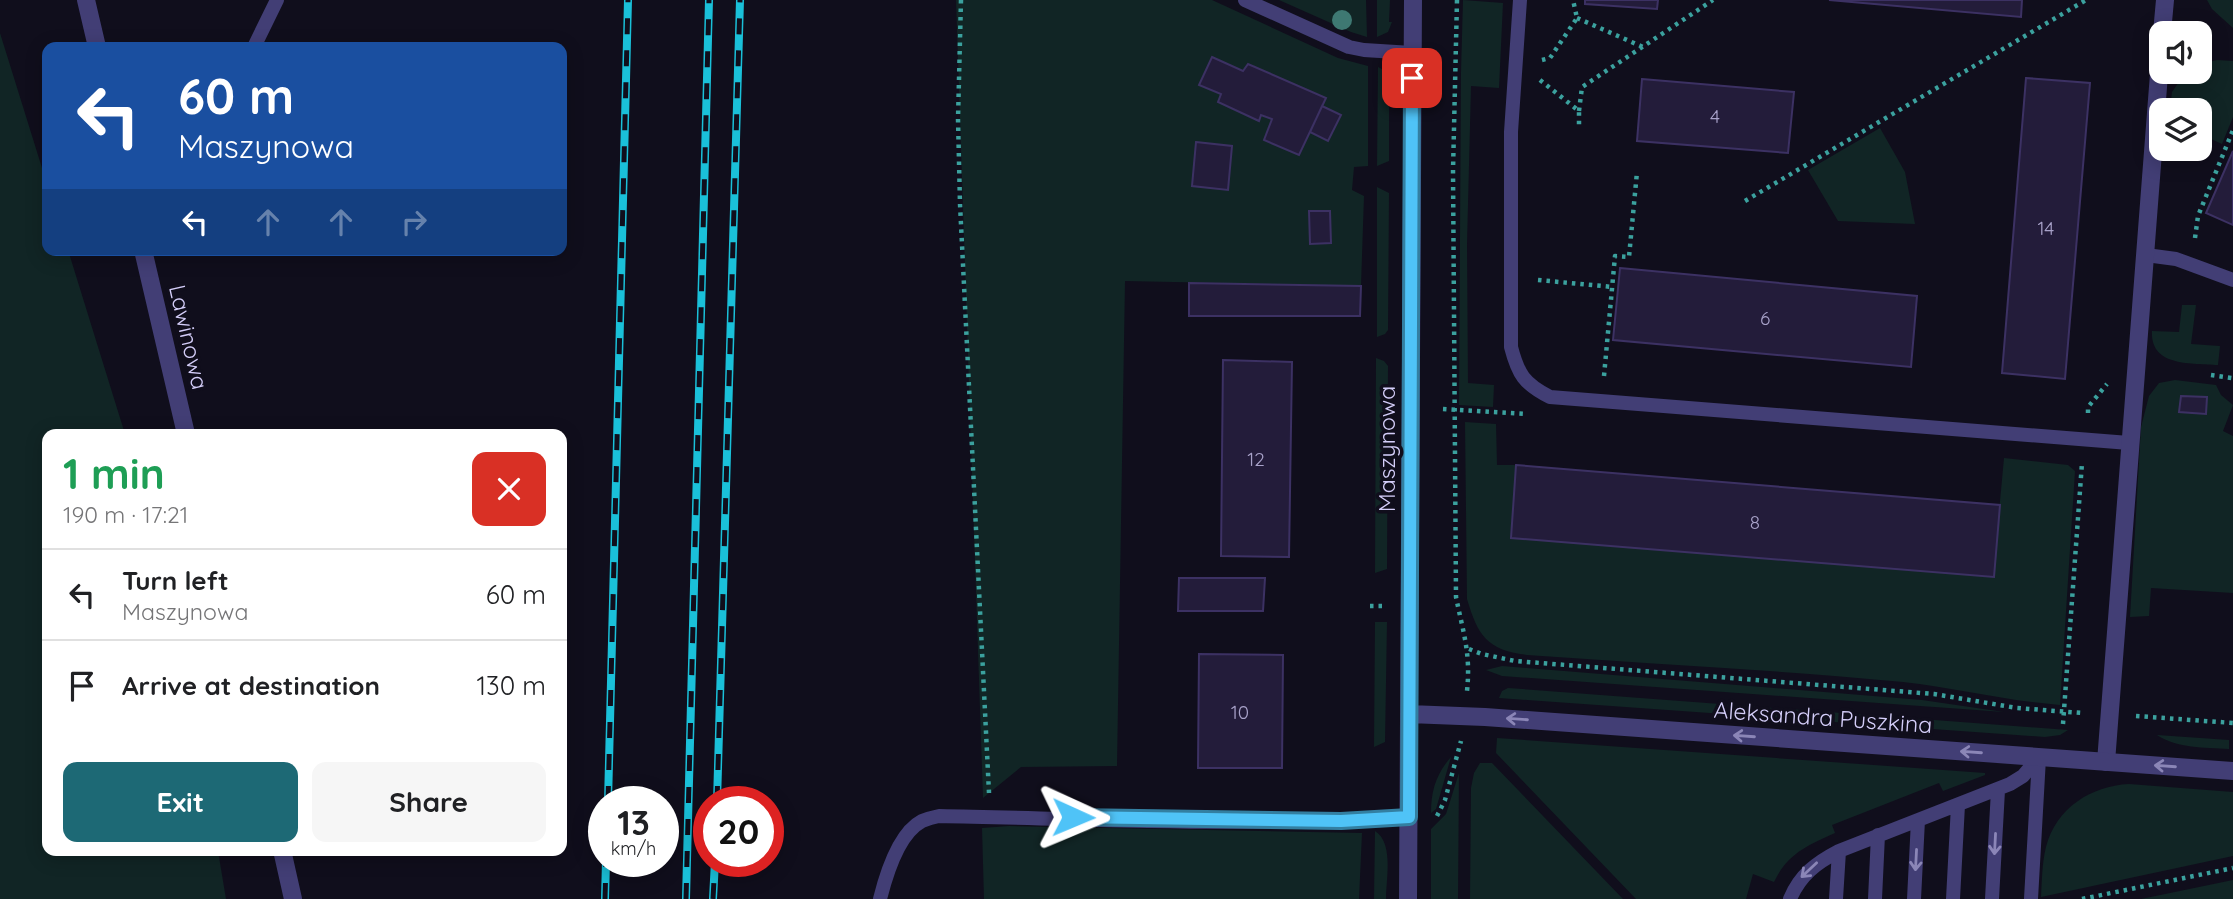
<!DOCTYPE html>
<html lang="en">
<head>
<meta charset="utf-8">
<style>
  :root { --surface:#fff; --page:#f6f6f6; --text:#202124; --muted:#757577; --line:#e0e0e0; --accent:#1d6975 }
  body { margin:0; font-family:Quicksand,sans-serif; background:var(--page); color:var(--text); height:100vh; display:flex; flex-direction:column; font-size:26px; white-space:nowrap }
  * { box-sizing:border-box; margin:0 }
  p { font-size:23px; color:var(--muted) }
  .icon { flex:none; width:38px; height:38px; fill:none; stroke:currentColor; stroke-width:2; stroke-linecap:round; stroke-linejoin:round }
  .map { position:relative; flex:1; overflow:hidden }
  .sheet { position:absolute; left:42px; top:429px; width:525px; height:427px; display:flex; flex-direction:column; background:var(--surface); border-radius:14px; box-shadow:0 4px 18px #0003 }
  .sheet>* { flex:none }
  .top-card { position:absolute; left:42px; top:42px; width:525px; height:214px; border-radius:14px; box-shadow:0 4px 18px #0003; background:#1a4fa0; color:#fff; overflow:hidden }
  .buttons { position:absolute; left:2149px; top:21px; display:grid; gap:14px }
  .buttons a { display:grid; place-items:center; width:63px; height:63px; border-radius:14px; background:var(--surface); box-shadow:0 4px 18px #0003; font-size:35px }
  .speed { position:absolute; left:588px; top:786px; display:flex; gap:14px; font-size:35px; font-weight:700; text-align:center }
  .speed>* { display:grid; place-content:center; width:91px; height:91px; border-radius:50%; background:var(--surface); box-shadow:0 4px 18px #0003; line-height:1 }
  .speed small { font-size:18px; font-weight:400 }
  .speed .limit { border:10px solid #d22; background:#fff; color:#111 }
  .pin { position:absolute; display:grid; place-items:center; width:60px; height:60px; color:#fff; margin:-30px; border-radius:14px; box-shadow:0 4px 10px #0006 }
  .me { position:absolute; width:77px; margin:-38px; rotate:91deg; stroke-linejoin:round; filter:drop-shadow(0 0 5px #0008) }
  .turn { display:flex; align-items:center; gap:24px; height:147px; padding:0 21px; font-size:32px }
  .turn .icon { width:91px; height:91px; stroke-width:2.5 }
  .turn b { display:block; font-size:49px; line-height:60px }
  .lanes { display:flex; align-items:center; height:66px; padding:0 21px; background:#0003; justify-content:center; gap:35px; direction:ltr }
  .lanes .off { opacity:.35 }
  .round { display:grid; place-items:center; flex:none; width:74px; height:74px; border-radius:14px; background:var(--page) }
  .summary { display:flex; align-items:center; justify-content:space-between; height:119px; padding:0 21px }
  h1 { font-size:42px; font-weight:700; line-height:52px; color:#1e9e55 }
  .primary-button { display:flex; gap:14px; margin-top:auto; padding:14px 21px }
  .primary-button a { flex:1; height:80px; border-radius:14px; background:var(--accent); color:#fff; font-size:28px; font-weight:700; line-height:80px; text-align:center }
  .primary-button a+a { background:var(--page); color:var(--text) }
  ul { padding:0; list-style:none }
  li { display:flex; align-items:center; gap:21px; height:91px; padding:0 21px; border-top:2px solid var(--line) }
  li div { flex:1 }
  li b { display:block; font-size:26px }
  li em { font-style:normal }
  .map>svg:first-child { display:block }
</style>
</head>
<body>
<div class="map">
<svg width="2233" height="899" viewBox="0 0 2233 899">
  <rect width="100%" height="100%" fill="#100e1c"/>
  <!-- green -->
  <path fill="#112525" d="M956,0H1212L1338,58L1368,66V166L1354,167L1352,190L1364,196L1361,286L1125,281L1117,766L1021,767L983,798Z
    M1279,0H1366L1367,37L1351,32Z
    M1377,0H1390L1389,22H1392L1388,32L1377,37Z
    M1463,0L1503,3L1499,88L1471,86L1467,244L1468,383L1494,385L1493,407L1459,405L1461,72Z
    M2207,0H2233V28L2212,9Z
    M0,33L47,184V250H68L125,434H47V850L218,851L226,899H0Z
    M2217,60L2233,61V117L2222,144L2200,134V110H2170L2172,92L2185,73L2200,72V64Z
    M1378,67L1387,72L1389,78V161L1377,166Z
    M1880,128L1905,172L1915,224L1838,221L1808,170Z
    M1377,187L1389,193L1388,330L1385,334L1377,337Z
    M2182,305H2196L2191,344L2220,346L2218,365C2192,363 2150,367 2152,331L2179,332Z
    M1376,358L1384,361L1388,366L1387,569L1375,573Z
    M2175,380L2216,385L2221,395L2233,405L2223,431L2233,436V593L2151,588L2149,616L2130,617L2141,427L2149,396L2159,383Z
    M1465,422L1496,424L1497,465H1516L1511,538L1993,577L2004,458L2068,465L2075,471L2060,705C2007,701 1956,688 1903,682C1778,670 1652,664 1527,655C1487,650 1478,636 1467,599Z
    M1375,622H1387L1385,742L1374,747Z
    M1502,666L1922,700L2004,712L1502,676L1486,670Z
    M1508,688L2068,730L2060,735L2045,737L1499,698L1502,691Z
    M2157,735L2229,740V749C2204,747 2178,749 2157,735Z
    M1497,738L1985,773V775L1943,791L1939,783L1832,825L1835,833C1808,845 1787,854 1774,882L1753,874L1746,899H1636L1496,753Z
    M1451,757L1436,809L1431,813C1431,791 1436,774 1451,757Z
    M1480,763H1492L1623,899H1470L1471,788L1474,773Z
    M1459,773L1458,899H1431V829L1446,814Z
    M2129,784L2233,792V856L2041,897C2042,880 2042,863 2046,847C2056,808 2091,786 2129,784Z
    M1009,826L1362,833L1359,899H984L982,828Z
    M1375,831C1394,843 1386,879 1386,899H1374Z
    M2233,880V899H2141Z"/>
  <!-- building -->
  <path fill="#231c3a" stroke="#3c3163" stroke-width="2" d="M1585,0H1658L1657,9L1585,4Z
    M1829,0H2022L2021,17Z
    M1212,57L1243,71L1248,64L1326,98L1299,155L1264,140L1272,119L1261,115L1259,121L1218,102L1221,94L1199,85Z
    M2026,78L2090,83L2065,379L2002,373Z
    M1642,79L1794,92L1788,153L1637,141Z
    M1322,106L1341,115L1328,141L1310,132Z
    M1196,142L1232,146L1228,190L1192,186Z
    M2233,151V225L2206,213Z
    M1309,211H1330L1331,243L1310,244Z
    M1620,268L1917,296L1911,367L1613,340Z
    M1189,283L1361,286L1360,316H1189Z
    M1223,360L1292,362L1289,557L1221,556Z
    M2181,396L2207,397L2206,414L2179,412Z
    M1516,465L2000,505L1994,577L1511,538Z
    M1179,578H1265L1263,611H1178Z
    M1199,654L1283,655L1282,768H1198Z"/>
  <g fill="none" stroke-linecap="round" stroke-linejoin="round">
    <!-- path -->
    <path stroke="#3ba19e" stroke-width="4.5" stroke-dasharray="3.5 5" stroke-linecap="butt" d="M961,0L958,119L960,204L989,793
      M1457,0L1453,171L1456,597C1463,632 1471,653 1467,691
      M1577,18L1643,47
      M1542,60L1550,58L1577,18L1573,0
      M1540,80L1579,111V125
      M1579,111L1582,87L1713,0
      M1745,201L2086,0
      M2195,238L2198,216L2233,130
      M1538,280L1613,287
      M2211,375L2232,378
      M1604,376L1615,256L1629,257L1637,172
      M1443,409L1526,414
      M2088,413V407L2107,384
      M1370,606H1382
      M1469,649L1482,654L1515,661L1934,694L2017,708L2082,713
      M2136,716L2233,723
      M2063,724L2082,463
      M1437,816L1445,800L1461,741
      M2082,899L2233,868"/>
    <!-- service -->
    <path stroke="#423e75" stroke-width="14" d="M1245,0L1349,47L1364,50L1412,53
      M1520,0L1511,132V347C1518,374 1524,384 1550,397L2129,443
      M254,47L277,0
      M2146,255L2176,259L2233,280
      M880,899C886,875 899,833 922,821C927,819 934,817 939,816C1095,819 1253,827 1409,817
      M1790,899C1800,875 1816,863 1839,851L2010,784L2023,776L2039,757
      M1836,899L1839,851
      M1875,899L1878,835
      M1914,899L1918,820
      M1953,899L1958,805
      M1992,899L1998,790
      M2031,899L2039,758"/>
    <!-- minor -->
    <path stroke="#423e75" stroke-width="18" d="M86,0L97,47
      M2162,33L2165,0
      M143,250L186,434
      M2106,762L2161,48
      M282,850L293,899"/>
    <!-- tertiary -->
    <path stroke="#423e75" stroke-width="18" d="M1409,714L1485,717L2233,771
      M1408,899L1413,0"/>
    <!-- rail casing -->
    <g stroke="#1ac0d9" stroke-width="8">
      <path id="rail" d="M608,802L628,0
        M717,802L740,0
        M605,899L606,861
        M686,899L709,0
        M713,899L715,861"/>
    </g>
    <!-- rail -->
    <use href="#rail" stroke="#100e1c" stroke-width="5" stroke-dasharray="16" stroke-linecap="butt"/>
  </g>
  <!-- trees -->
  <circle fill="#3e7872" cx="1342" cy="20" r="10"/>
  <!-- one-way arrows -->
  <defs><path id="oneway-shaft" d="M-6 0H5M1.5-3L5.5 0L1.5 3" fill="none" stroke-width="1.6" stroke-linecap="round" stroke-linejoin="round" transform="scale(1.75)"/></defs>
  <g stroke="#8b86b7">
    <use href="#oneway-shaft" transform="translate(1517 719) rotate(-176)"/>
    <use href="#oneway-shaft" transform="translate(1744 736) rotate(-176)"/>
    <use href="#oneway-shaft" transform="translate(1971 752) rotate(-176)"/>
    <use href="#oneway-shaft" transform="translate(2165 766) rotate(-176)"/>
    <use href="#oneway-shaft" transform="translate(1995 844) rotate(93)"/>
    <use href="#oneway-shaft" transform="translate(1916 860) rotate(93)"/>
    <use href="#oneway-shaft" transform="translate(1809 870) rotate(137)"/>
  </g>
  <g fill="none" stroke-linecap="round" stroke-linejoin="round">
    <!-- route casing -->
    <g stroke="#337fa1" stroke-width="18">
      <path id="route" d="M1073,817L1341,821L1409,817L1412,78"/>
    </g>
    <!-- route -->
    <use href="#route" stroke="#4fc3f7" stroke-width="12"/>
  </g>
  <g text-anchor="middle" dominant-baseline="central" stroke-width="7" stroke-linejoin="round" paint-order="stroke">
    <!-- number labels -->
    <g font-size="19" fill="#a8a2c9">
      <text x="1715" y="116">4</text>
      <text x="2046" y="228">14</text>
      <text x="1765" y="318">6</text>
      <text x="1256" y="459">12</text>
      <text x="1755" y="522">8</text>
      <text x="1240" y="712">10</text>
    </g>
    <!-- street labels -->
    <g font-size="23" fill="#d4cef9" stroke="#100e1c">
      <text transform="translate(189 337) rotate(77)">Lawinowa</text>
      <text transform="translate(1386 449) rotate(-90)">Maszynowa</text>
      <text transform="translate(1823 717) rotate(4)">Aleksandra Puszkina</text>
    </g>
  </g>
</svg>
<div class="buttons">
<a><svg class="icon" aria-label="sound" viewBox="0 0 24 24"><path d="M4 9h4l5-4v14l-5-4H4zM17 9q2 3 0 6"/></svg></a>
<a><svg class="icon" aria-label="layers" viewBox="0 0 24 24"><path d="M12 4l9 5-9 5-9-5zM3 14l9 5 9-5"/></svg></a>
</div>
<div class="speed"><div>13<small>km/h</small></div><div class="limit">20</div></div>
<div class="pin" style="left:1412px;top:78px;background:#d93025"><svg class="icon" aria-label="arrive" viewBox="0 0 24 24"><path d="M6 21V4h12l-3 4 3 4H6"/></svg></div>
<svg class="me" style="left:1073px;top:817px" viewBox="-20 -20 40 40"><path d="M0-17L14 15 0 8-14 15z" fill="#4fc3f7" stroke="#fff" stroke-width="4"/></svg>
<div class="top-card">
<div class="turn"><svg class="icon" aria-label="left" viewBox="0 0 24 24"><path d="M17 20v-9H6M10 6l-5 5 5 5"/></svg><div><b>60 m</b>Maszynowa</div></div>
<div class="lanes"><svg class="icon" aria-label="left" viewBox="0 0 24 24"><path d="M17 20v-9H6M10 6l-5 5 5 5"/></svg><svg class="icon off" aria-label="ahead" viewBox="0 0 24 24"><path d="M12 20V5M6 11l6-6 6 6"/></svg><svg class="icon off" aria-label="ahead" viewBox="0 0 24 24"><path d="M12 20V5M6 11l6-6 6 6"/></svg><svg class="icon off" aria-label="right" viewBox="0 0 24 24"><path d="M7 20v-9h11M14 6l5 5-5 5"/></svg></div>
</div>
<section class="sheet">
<div class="summary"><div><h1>1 min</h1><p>190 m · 17:21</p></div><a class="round" style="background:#d93025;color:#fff"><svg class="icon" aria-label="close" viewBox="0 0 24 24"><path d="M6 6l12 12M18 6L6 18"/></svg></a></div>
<ul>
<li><svg class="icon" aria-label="left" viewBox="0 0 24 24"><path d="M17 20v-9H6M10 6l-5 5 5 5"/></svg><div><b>Turn left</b><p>Maszynowa</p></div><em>60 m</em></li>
<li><svg class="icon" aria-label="arrive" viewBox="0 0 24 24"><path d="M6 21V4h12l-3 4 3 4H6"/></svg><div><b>Arrive at destination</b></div><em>130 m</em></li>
</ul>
<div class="primary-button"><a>Exit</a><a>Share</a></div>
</section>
</div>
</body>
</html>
